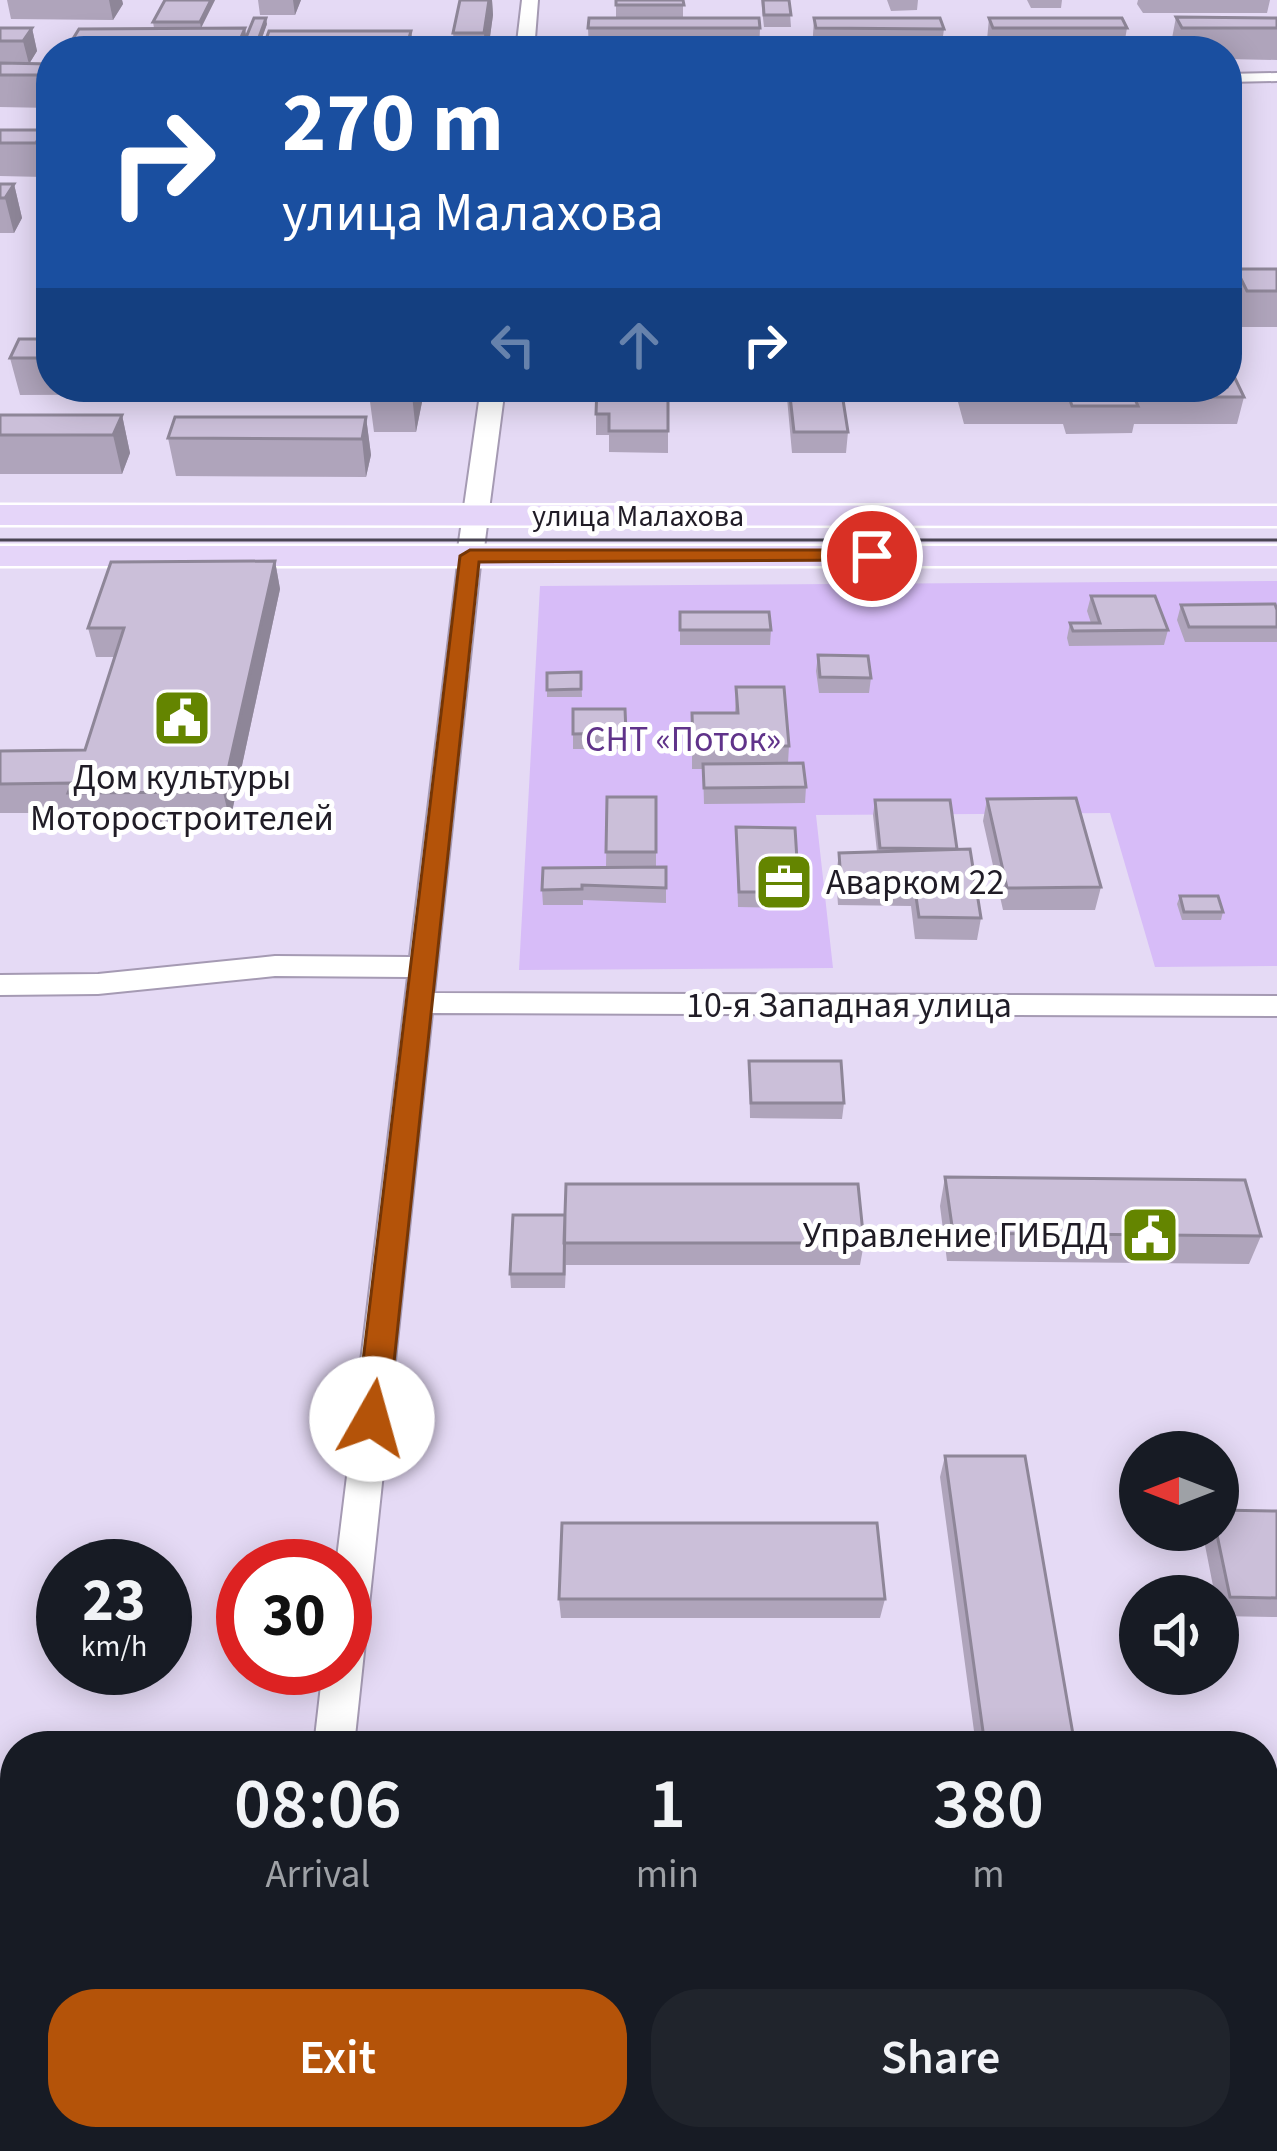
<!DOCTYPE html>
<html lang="en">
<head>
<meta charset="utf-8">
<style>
  :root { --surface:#171b24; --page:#20242c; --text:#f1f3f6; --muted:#9ea1a6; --accent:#b45309 }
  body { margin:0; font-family:"Source Sans 3",sans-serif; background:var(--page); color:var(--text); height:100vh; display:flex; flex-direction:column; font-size:45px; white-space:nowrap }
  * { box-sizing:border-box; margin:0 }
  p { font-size:39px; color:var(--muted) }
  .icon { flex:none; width:66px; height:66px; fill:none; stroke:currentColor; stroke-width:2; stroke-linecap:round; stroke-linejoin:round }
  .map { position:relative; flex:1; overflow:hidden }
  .sheet { position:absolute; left:0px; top:1731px; width:1278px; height:420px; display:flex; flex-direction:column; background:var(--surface); border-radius:48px 48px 0 0; box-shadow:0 6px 30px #0003 }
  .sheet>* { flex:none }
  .hud { position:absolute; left:36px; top:36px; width:1206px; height:366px; border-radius:48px; box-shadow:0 6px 30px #0003; background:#1a4fa0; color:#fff; overflow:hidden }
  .needle { width:78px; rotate:270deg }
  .controls { position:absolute; left:1119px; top:1431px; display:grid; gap:24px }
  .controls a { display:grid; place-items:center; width:120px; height:120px; border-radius:50%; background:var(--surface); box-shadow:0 6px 30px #0003; font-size:60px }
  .speed { position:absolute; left:36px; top:1539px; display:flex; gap:24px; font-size:60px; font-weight:700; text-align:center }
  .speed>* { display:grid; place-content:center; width:156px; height:156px; border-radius:50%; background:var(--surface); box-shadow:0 6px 30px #0003; line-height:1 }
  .speed small { font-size:30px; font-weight:400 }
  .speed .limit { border:18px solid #d22; background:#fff; color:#111 }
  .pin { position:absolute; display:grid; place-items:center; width:102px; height:102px; color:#fff; margin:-51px; border:6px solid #fff; border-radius:50%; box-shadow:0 3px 12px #0007 }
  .me { position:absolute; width:132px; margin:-66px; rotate:7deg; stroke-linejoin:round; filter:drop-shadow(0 0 9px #0008) }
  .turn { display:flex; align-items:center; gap:42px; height:252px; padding:0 48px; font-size:54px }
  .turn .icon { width:156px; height:156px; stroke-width:2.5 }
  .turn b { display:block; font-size:84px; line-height:102px }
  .lanes { display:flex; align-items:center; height:114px; padding:0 48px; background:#0003; justify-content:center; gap:60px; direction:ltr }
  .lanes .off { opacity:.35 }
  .eta { display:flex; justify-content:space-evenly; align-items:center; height:204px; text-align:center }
  .eta b { font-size:72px; font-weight:600; line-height:84px }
  .action { display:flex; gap:24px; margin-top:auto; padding:24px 48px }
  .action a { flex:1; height:138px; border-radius:48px; background:var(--accent); color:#fff; font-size:48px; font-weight:600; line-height:138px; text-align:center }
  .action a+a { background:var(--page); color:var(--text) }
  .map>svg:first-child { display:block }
</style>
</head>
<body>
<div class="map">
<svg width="1277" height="2151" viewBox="0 0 1277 2151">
  <rect width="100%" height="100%" fill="#e5daf5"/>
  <!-- green -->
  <path fill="#d7bcf8" d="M1277,581V966L1155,967L1110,813L816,815L833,968L519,970L540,586Z"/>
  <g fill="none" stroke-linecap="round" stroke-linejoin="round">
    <!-- minor casing -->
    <g stroke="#a59ab3" stroke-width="4">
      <path id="minor" d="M1277,73V81L1227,82V74Z
        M470,549L481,556L434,993L1277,996V1016L432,1013L354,1746H314L323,1668H345V1566H336L408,977L275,976L98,994L0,995V975L98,974L275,956L410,957L459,556Z
        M1263,2099H1277V2145H1263L1246,2136H1263Z
        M264,2136H310L308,2151H262Z"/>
    </g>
    <!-- tertiary casing -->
    <g stroke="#a59ab3" stroke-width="4">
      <path id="tertiary" d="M522,0H538L534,51H516Z
        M481,387H505L483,556L470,564L457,556Z"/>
    </g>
    <!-- primary casing -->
    <g stroke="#fff" stroke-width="5">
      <path id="primary" d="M0,505L1277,506V526L0,525Z
        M0,546H1277V566H0Z"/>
    </g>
    <!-- minor -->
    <use href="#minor" fill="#fff" fill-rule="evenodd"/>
    <!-- tertiary -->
    <use href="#tertiary" fill="#fff" fill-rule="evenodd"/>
    <!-- primary -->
    <use href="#primary" fill="#e5d5f9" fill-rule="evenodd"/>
    <!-- tram -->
    <path stroke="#494452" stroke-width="3" d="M0,540H1277"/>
  </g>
  <!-- wall -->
  <path fill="#afa4bb" d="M7,0H122L123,4L113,20L11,19Z
    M215,0L201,28H154L153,22Z
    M258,0H301L295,15H260Z
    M460,0H492L493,15L488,51H455L453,33Z
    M616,0H683V18L760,28L759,51H589L588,28L616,18Z
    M761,0H789L791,27H764Z
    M887,0H918L917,10L891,11Z
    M1027,0H1062L1061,8H1031Z
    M1138,0H1270L1267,13H1143L1137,4Z
    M1176,17L1277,18V60L1227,59V51H1171L1170,49Z
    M814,18L944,29L941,51H812Z
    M989,18L1127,28L1123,51H986Z
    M267,24L259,46H247L248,51H73L71,42L245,28L246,38Z
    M0,28H32L37,51L29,64H51V108L0,107Z
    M411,31L413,51H266L265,42Z
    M0,130H43L51,162L44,177L0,176Z
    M0,184H14L22,218L14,233H0Z
    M1236,269H1277V327H1238L1227,305Z
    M51,339V387H264L262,394L20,395L10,358Z
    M425,387L416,432H374L369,394Z
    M668,387V453L609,452V435H596V414Z
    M786,387H841L848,432L846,453H792Z
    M961,387H1227L1244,397L1237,424H1134L1132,433L1066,434L1063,424H964L958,402Z
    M0,415H122L130,453L122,474H0Z
    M366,417L371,455L366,477L176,476L168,438Z
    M275,561L280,589L230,821L77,823L74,813H0V751L85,750L115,657H96L88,628Z
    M1091,596L1168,630L1164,645L1069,646L1067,638L1070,623H1091L1087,611Z
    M1181,605L1277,610V642H1185L1177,620Z
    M680,612L771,630L770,645H680Z
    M818,655L871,678L869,693H819L816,671Z
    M581,672L582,697H547V673Z
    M736,687L789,746L788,763L806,787L805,803L704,804L703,769H692V713H735Z
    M573,709H625L626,749H573Z
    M607,797H656V867H666V903L583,900V905H543L542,890L606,867Z
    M987,799L1101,887L1095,910H1003L983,821Z
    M875,800L957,850L981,918L977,940L915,939L911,906L838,905L836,876L839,853L877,852L873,815Z
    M736,827L799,892L798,908L738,907Z
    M1180,896L1223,912L1221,920H1182L1177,904Z
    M749,1061L844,1103L842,1119L750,1118Z
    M945,1177L1261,1236L1249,1264L947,1261L940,1206Z
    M513,1215L864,1243L860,1265H566L565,1288H511L510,1274Z
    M945,1456L1075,1746H976L940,1477Z
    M1277,1511V1617L1219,1616L1218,1596H1215L1202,1530H1218Z
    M559,1599H885L880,1618H561Z
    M1263,1808H1277V1946H1263Z"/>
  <!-- shaded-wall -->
  <path fill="#8e8698" d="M109,0H122L123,4L113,20Z
    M211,0H215L201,28L200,22Z
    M293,0H301L295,15Z
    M489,0H492L493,15L488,51H485L484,33Z
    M266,18L267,24L259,46L258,40Z
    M32,28L37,51L29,64L23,41Z
    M245,28L248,51H241L239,42Z
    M411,31L413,51H409L408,42Z
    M43,130L51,162L44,177L36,143Z
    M14,184L22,218L14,233L5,198Z
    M414,387H425L416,432L412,395Z
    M122,415L130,453L122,474L113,435Z
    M366,417L371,455L366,477L362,439Z
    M275,561L280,589L230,821L223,792Z
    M42,2136H61L58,2151H39Z"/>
  <!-- building -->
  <path fill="#cbbfd9" stroke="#8e8698" stroke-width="3" d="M165,0H211L200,22H153Z
    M460,0H489L484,33H453Z
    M616,0H683L684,5H616Z
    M763,0H789L791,15H764Z
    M1176,17L1277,18V28H1182Z
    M254,18H266L258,40H245Z
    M589,18H759L760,28H588Z
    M814,18H940L944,29L816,28Z
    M989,18H1122L1127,28H993Z
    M0,28H32L23,41H0Z
    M245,28L239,42H71L79,29Z
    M269,31H411L408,42H265Z
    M0,63L51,64V75H0Z
    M0,130H43L36,143H0Z
    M0,184H14L5,198H0Z
    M1236,269H1277V291H1247Z
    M19,339H51V358H10Z
    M1227,374H1233L1244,397H1134L1138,406H1072L1069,397H968L965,387H1227Z
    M371,387H414L412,395L369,394Z
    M597,387H668V431H609V414H596Z
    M789,387H841L848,432H794Z
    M0,415H122L113,435H0Z
    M175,417H366L362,439L168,438Z
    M275,561L223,792L68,793L72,783L0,784V751L85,750L124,628H88L111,562Z
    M1091,596H1155L1168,630L1073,631L1070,623H1100Z
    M1275,604L1277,610V627H1189L1181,605Z
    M680,612H769L771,630H680Z
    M818,655L868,656L871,678L820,677Z
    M581,672V689L547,690V673Z
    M736,687H784L789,746H693L692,713H738Z
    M573,709H625L626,733L573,734Z
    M803,763L806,787L704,788L703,764Z
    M607,797H656V852H606Z
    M1076,798L1101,887L1007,888L987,799Z
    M875,800H950L957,849L880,848Z
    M736,827L795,828L799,892H739Z
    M970,849L981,918L919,917L914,883L841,882L839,853Z
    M666,867V888L582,885V889L542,890L543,868Z
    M1180,896H1218L1223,912H1184Z
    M749,1061H841L844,1103H751Z
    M945,1177L1245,1180L1261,1236L953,1233Z
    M566,1184H858L864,1243H564Z
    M513,1215H565L564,1274H510Z
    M945,1456H1025L1075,1746H985Z
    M1218,1510L1277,1511V1598L1230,1597L1216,1530H1218Z
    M562,1523H877L885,1599H559Z
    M1263,1808H1277V1926H1263Z
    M0,2081H15V2136H42L39,2151H0Z"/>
  <!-- route -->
  <path fill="#b45309" stroke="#753606" stroke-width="3" d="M872,550L882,556L879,560L479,562L388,1419L384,1429L372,1433L361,1429L356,1419L460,556L470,550Z"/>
  <!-- icons -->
  <defs>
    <g id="civic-square" transform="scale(3)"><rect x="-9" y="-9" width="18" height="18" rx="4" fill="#648500" stroke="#fff"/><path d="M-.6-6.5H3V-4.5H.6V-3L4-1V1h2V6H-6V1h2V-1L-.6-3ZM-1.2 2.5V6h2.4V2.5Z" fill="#fff"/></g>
    <g id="office-square" transform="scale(3)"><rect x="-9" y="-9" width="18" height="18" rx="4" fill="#648500" stroke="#fff"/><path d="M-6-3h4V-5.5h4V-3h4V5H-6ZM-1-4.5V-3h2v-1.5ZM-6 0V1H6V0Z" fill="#fff"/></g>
  </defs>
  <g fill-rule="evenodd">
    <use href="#civic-square" x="182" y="718"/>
    <use href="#office-square" x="784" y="882"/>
    <use href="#civic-square" x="1150" y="1235"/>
  </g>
  <g text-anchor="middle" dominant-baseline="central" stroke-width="10" stroke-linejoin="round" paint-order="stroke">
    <!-- far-street labels -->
    <g font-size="30" fill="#201c26" stroke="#fff">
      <text x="638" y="516">улица Малахова</text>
    </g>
    <!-- park labels -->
    <g font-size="36" fill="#60338a" stroke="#fff">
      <text x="683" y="739">СНТ «Поток»</text>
    </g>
    <!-- poi labels -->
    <g font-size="36" fill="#201c26" stroke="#fff">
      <text x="182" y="777">Дом культуры<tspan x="182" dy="41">Моторостроителей</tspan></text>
      <text x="826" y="882" text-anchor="start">Аварком 22</text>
      <text x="1108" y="1235" text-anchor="end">Управление ГИБДД</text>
    </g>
    <!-- street labels -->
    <g font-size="36" fill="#201c26" stroke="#fff">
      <text x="849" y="1005">10-я Западная улица</text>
    </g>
  </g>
</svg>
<div class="controls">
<a><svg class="needle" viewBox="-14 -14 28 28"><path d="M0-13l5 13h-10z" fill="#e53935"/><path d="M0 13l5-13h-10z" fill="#9ea1a6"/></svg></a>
<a><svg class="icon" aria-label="sound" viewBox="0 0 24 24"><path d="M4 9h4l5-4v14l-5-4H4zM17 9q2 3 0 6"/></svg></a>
</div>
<div class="speed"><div>23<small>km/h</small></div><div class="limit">30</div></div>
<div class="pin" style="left:872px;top:556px;background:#d93025"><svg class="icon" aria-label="arrive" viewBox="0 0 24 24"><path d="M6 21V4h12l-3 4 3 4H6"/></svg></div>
<svg class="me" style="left:372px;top:1419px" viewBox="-20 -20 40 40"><circle r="19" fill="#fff"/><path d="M0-13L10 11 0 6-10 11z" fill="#b45309"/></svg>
<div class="hud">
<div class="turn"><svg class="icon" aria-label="right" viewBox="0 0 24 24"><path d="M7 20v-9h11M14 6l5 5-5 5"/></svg><div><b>270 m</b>улица Малахова</div></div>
<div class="lanes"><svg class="icon off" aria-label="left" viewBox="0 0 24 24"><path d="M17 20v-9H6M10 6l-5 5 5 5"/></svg><svg class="icon off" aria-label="ahead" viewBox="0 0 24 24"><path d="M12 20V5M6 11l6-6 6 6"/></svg><svg class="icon" aria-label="right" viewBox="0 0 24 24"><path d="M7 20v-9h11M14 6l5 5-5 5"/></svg></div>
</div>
<section class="sheet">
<div class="eta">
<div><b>08:06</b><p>Arrival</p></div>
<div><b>1</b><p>min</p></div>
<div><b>380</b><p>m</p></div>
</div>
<div class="action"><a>Exit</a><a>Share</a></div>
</section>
</div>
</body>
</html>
